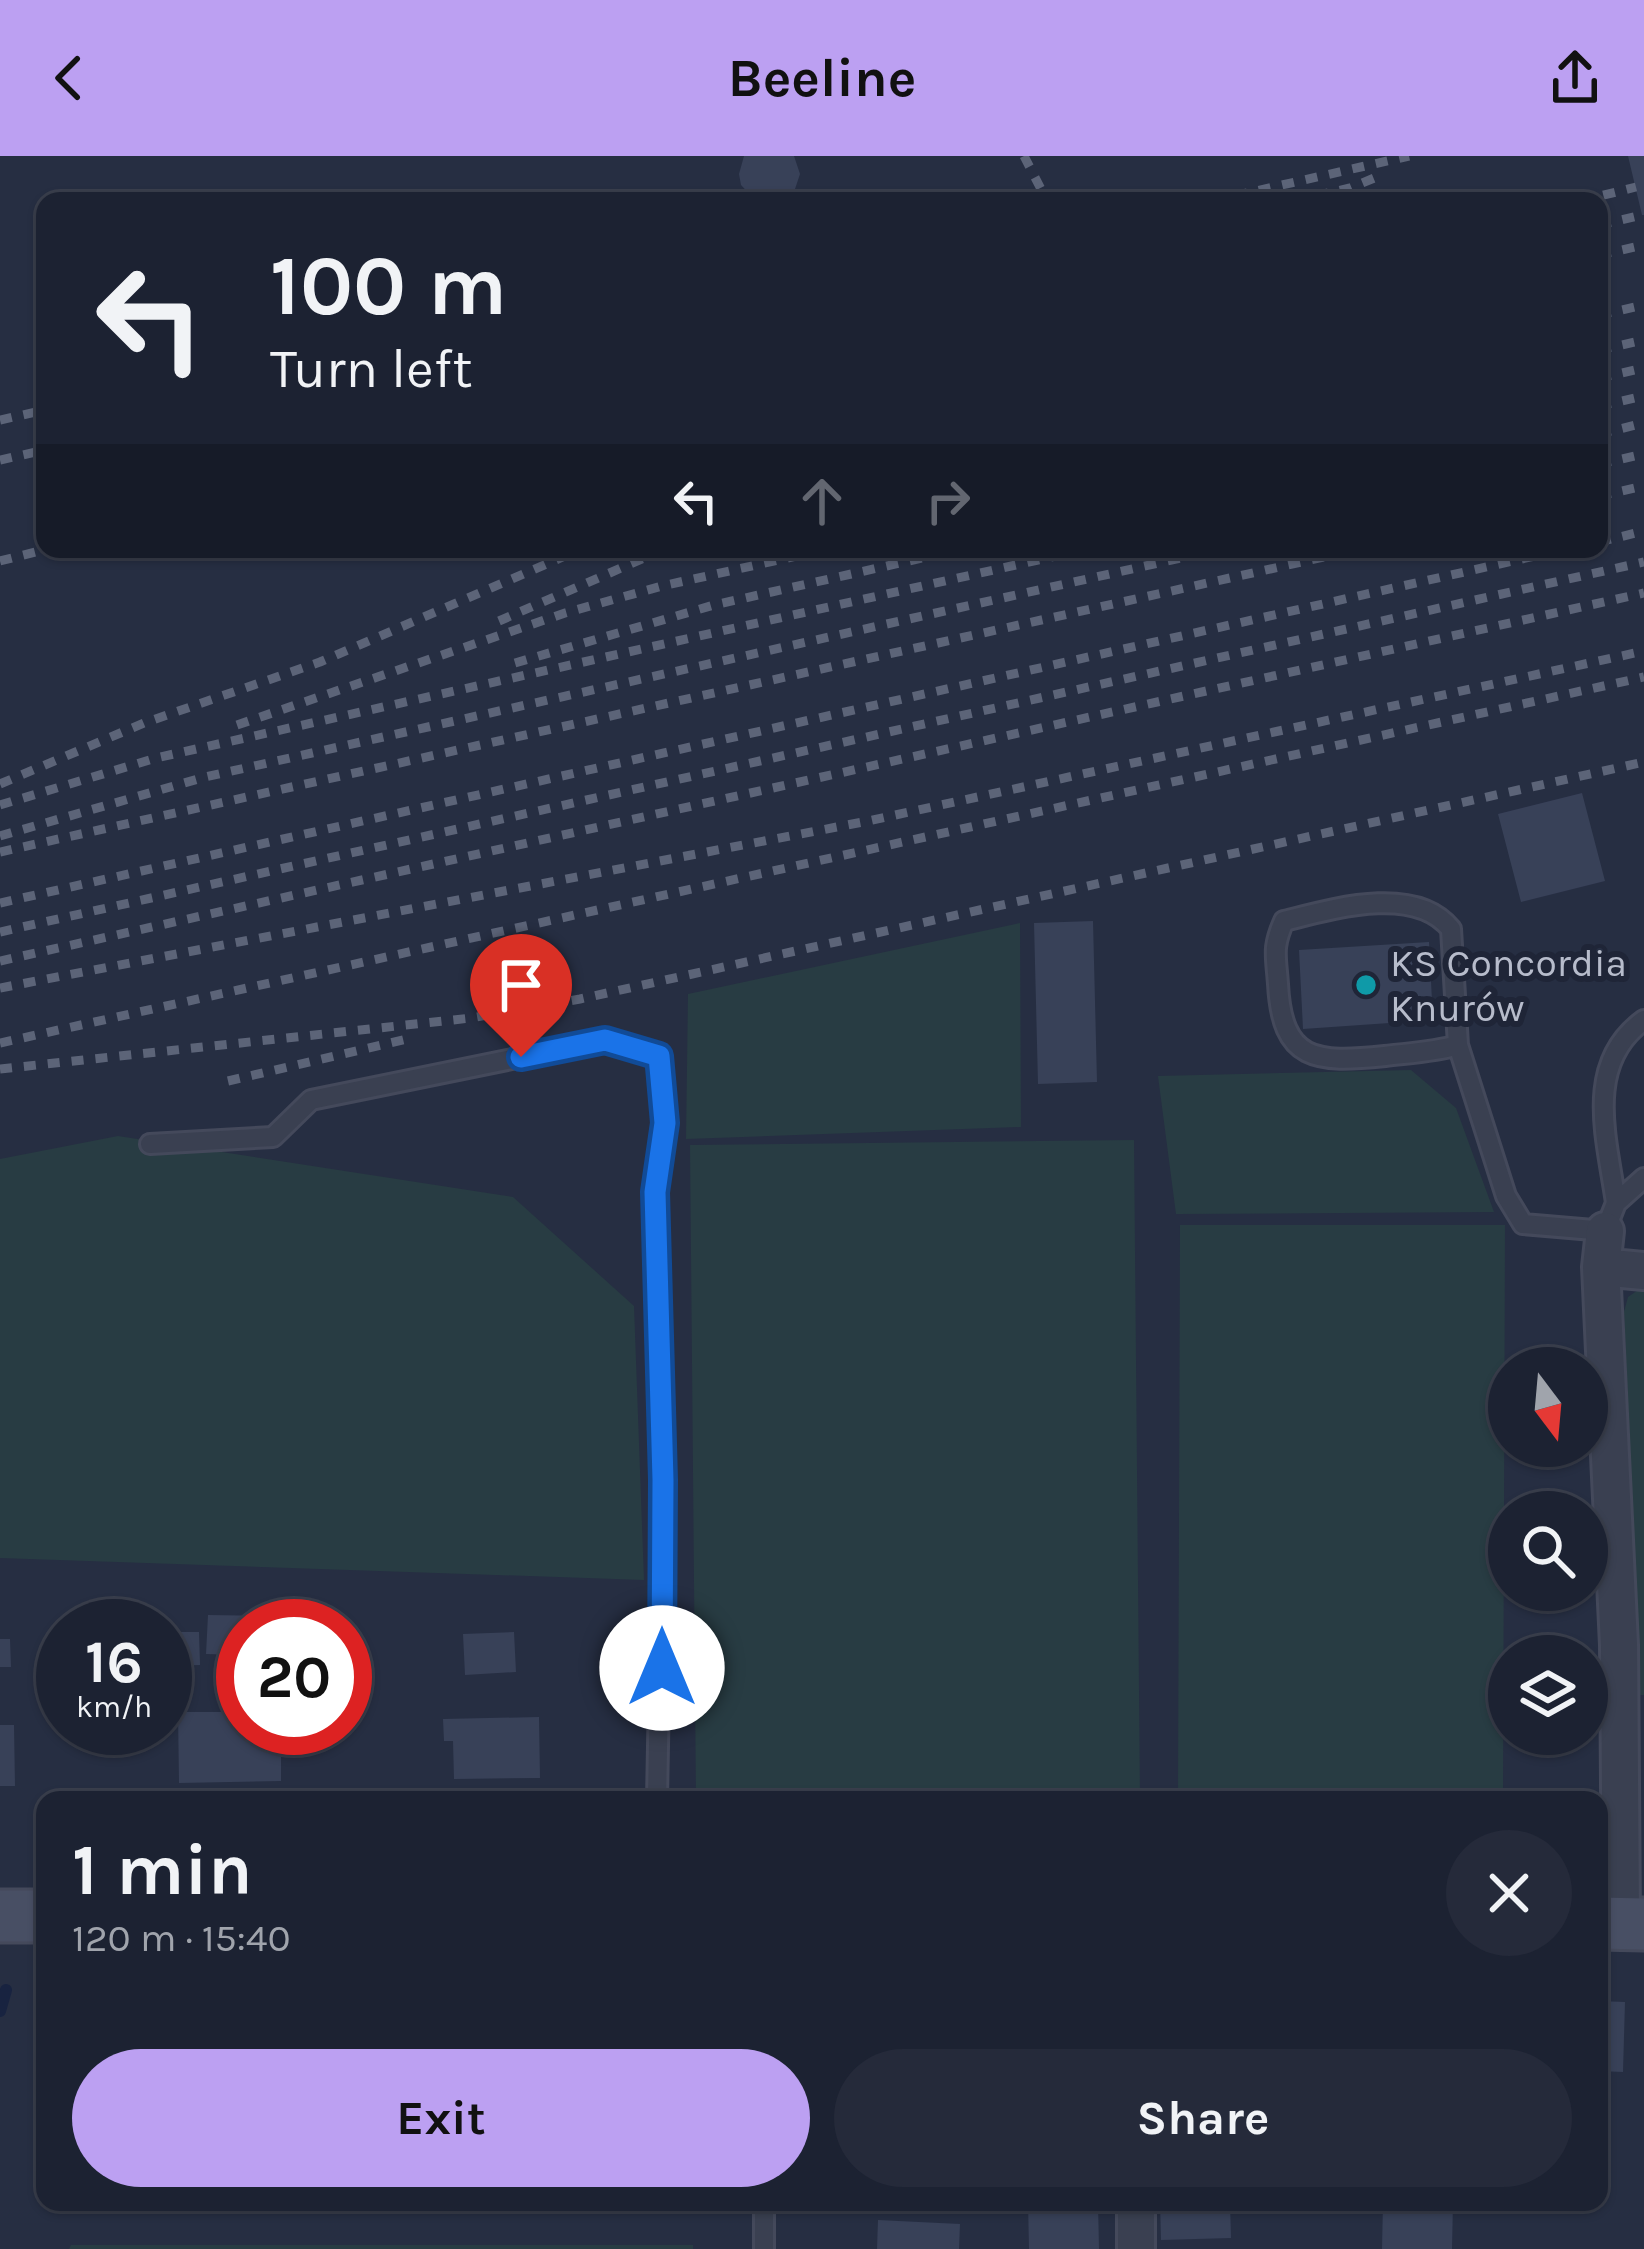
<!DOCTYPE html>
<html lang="en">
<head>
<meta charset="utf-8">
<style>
  :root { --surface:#1c2232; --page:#252a3a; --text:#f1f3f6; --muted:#a0a4ac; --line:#3a3f4d; --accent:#bca0f2 }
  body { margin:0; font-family:Karla,sans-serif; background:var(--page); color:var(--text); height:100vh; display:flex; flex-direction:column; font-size:45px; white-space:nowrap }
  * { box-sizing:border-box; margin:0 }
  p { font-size:39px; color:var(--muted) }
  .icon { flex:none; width:66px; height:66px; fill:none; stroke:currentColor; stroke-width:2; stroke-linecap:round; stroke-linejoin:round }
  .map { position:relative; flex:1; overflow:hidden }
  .side { position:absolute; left:36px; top:1635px; width:1572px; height:420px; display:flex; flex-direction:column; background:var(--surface); border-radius:24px; box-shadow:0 3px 9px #0004,0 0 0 3px var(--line) }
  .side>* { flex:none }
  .hud { position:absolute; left:36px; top:36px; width:1572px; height:366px; border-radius:24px; box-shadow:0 3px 9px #0004,0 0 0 3px var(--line); background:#1c2232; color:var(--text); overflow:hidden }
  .needle { width:78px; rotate:164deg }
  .tools { position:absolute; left:1488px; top:1191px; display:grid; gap:24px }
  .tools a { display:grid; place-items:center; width:120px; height:120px; border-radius:50%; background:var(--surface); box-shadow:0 3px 9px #0004,0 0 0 3px var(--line); font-size:60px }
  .speed { position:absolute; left:36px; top:1443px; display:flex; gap:24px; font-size:60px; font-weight:700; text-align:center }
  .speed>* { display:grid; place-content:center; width:156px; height:156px; border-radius:50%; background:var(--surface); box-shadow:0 3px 9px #0004,0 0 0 3px var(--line); line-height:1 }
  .speed small { font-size:30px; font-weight:400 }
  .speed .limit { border:18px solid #d22; background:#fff; color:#111 }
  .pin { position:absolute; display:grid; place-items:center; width:102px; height:102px; color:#fff; margin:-123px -51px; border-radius:50% 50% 50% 0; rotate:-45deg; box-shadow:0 0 12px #0007 }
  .pin .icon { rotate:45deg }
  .me { position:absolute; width:132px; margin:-66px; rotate:0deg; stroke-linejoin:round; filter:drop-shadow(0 0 9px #0008) }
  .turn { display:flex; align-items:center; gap:42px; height:252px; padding:0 36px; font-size:54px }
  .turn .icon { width:156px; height:156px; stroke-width:2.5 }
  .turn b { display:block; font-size:84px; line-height:102px }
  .lanes { display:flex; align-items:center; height:114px; padding:0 36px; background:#0003; justify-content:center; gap:60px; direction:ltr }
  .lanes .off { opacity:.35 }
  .round { display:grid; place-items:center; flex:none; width:126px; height:126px; border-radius:63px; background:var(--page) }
  .overview { display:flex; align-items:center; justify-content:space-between; height:204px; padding:0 36px }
  h1 { font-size:72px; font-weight:700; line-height:90px }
  .button { display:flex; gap:24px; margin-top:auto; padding:24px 36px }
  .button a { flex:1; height:138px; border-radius:72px; background:var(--accent); color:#111; font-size:48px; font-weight:700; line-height:138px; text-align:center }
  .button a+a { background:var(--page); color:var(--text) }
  header { display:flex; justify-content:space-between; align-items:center; height:156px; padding:0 36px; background:var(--accent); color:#111; font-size:54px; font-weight:700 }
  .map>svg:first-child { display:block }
</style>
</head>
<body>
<header><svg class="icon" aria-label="back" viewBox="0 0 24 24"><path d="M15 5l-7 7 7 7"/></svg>Beeline<svg class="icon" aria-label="share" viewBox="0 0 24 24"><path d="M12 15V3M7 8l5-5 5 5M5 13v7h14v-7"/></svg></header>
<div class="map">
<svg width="1644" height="2093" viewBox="0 0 1644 2093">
  <rect width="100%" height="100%" fill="#262e42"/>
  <!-- green -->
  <path fill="#283c43" d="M1020,767L1021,971L686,983L688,838Z
    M1411,914L1456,952L1494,1056L1176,1058L1158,920Z
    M118,980L513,1041L634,1150L644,1424L0,1402V1003Z
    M1134,984L1140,1644H696L690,989Z
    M1180,1069H1505L1503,1643H1178Z
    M1644,1130V1539H1640L1624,1156L1628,1141Z
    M71,2089H693V2093H69Z"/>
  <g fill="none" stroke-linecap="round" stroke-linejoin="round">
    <!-- stream -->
    <path stroke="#182340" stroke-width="12" d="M0,1855L6,1834"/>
  </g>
  <!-- building -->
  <path fill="#384158" d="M744,0H794L800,18L794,36L782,45L755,44L741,29L739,18Z
    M1628,0H1644V59H1642Z
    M1582,637L1605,725L1521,746L1498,658Z
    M1093,765L1097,926L1038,928L1034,767Z
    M1429,786L1433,864L1303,873L1299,794Z
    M208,1459L271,1460V1470H243V1499L206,1498Z
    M165,1476H199L200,1509L165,1510Z
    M514,1476L516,1516L465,1519L463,1478Z
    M0,1483H10L11,1511H0Z
    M178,1556H243V1572H281V1625L179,1627Z
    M539,1561L540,1622L454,1623L453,1585H444L443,1563Z
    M0,1569H14L15,1630H0Z
    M1599,1845L1625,1846L1623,1916L1599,1915Z
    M1028,2046H1098L1099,2093H1029Z
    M1160,2046H1230L1231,2082L1161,2084Z
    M1383,2046H1453L1452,2093H1382Z
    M878,2064L960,2068L959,2093H877Z"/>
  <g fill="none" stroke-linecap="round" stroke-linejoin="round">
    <!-- service casing -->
    <g stroke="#44495b" stroke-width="24">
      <path id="service" d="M1458,889C1434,896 1410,897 1385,900C1316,907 1282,906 1278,828C1276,799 1272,792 1284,765C1332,753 1415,728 1451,773L1458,889L1506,1040L1523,1068L1605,1075L1616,1047L1644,1022
        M150,988L273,981L311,944L605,884L659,900L665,967L655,1036L663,1324L657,1644
        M1616,1047C1607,983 1583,908 1644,864
        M764,2046V2093"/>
    </g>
    <!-- minor casing -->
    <g stroke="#44495b" stroke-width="42">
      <path id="minor" d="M1605,1075L1601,1111L1619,1489L1621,1767
        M1601,1111L1644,1115
        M1136,2046V2093"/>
    </g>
    <!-- secondary casing -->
    <g stroke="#44495b" stroke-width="57">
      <path id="secondary" d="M0,1760H45
        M1599,1767L1644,1768"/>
    </g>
    <!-- service -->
    <use href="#service" stroke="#3a4051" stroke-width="18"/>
    <!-- minor -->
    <use href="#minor" stroke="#3a4051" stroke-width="36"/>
    <!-- secondary -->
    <use href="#secondary" stroke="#484f64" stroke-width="51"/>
    <!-- rail -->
    <path stroke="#5c6478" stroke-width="9" stroke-dasharray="12 12" stroke-linecap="butt" d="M1024,0L1042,35L1054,45
      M1212,45L1409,0
      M1293,45L1350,32L1379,20
      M1580,45L1636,31
      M1599,69L1642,59
      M1599,99L1644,89
      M1599,159L1644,149
      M1599,194L1644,184
      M1599,222L1644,212
      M1599,250L1644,240
      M0,264L45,254
      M1599,278L1644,267
      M0,304L45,294
      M1599,308L1644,298
      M1599,340L1644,330
      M1599,386L1644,375
      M0,405L47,393
      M499,465L665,393
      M515,507L714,449L962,393
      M237,569L565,457L662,430L828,393
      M0,628L144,567L320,506L581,393
      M0,649L156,602L1087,393
      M0,680L205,621L1221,393
      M0,696L1360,393
      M0,747L1566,393
      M0,776L1644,406
      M0,805L1644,437
      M0,832L868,665L1644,495
      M0,887L1644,521
      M0,913L471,862L580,843L1644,606
      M228,925L411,882"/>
  </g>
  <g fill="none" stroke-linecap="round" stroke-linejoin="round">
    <!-- route casing -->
    <g stroke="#114b97" stroke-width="30">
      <path id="route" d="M521,901L605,884L659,900L665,967L655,1036L663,1324L662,1512"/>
    </g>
    <!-- route -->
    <use href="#route" stroke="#1a73e8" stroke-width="21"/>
  </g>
  <!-- markers -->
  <circle fill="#0f9aa8" stroke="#1f2537" stroke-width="4.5" cx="1366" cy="829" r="12"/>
  <g text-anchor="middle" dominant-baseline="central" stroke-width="12" stroke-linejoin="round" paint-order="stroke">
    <!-- poi labels -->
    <g font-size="39" fill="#b7bccb" stroke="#1f2537" text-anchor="start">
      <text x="1390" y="807">KS Concordia<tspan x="1390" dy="45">Knurów</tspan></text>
    </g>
  </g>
</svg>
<div class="tools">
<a><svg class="needle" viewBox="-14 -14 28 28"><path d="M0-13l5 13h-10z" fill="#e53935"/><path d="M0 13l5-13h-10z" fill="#a0a4ac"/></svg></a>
<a><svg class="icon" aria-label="search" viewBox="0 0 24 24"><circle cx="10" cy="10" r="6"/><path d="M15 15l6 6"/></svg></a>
<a><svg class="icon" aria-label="layers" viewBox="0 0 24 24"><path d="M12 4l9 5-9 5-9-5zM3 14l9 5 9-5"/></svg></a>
</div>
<div class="speed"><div>16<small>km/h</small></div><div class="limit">20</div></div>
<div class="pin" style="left:521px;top:901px;background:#d93025"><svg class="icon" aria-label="arrive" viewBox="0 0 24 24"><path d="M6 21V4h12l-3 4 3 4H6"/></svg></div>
<svg class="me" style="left:662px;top:1512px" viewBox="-20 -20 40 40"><circle r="19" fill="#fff"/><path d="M0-13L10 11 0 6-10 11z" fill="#1a73e8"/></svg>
<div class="hud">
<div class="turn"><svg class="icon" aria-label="left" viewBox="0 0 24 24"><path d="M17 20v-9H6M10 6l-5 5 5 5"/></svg><div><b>100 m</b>Turn left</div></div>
<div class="lanes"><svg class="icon" aria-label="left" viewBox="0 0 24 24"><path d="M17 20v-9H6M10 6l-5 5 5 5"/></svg><svg class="icon off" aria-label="ahead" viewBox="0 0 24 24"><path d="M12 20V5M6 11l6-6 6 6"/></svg><svg class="icon off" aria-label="right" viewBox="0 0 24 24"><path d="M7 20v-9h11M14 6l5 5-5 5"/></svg></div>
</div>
<section class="side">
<div class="overview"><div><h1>1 min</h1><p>120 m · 15:40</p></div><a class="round"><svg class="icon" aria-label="close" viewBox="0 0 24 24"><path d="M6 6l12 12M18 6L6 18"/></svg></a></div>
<div class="button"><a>Exit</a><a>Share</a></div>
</section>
</div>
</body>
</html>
